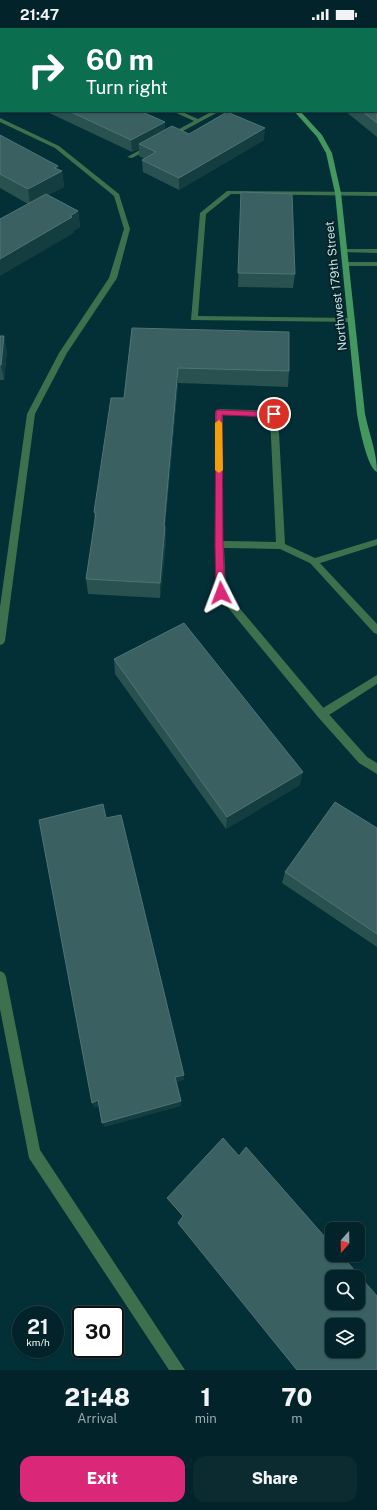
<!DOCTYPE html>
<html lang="en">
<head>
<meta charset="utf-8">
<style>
  :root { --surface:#022329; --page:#0c2b31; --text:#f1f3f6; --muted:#96a4a8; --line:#234046; --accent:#db2777 }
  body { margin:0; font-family:"Public Sans",sans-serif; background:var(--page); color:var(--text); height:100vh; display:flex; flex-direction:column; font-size:15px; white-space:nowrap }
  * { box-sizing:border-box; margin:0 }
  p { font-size:13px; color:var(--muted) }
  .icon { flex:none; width:22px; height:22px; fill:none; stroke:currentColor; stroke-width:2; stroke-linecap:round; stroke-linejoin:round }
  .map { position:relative; height:1342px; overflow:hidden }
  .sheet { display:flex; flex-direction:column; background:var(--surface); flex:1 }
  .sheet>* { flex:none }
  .banner { position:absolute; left:0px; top:0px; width:377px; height:84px; box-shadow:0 1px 3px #0004,0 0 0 1px var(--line); background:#0b6e4f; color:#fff; overflow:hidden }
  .needle { width:26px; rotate:200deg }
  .controls { position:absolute; left:325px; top:1194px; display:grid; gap:8px }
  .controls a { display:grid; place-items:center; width:40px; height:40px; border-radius:8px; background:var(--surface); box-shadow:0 1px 3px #0004,0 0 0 1px var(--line); font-size:20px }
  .speed { position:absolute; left:12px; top:1278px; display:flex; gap:8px; font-size:20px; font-weight:700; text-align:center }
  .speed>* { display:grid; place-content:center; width:52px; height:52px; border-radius:50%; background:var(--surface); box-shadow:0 1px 3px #0004,0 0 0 1px var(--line); line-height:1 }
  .speed small { font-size:10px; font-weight:400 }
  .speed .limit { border:2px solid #111; border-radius:6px; background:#fff; color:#111 }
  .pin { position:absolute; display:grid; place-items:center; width:34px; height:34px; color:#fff; margin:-17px; border:2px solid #fff; border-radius:50%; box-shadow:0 1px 4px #0007 }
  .me { position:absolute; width:44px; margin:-22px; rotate:357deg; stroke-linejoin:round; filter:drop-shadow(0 0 3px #0008) }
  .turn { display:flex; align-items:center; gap:14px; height:84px; padding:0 20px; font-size:18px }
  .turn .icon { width:52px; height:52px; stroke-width:2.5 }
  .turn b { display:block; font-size:28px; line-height:34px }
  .eta { display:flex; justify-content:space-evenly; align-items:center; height:68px; text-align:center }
  .eta b { font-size:24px; font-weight:800; line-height:28px }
  .button { display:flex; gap:8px; margin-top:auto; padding:8px 20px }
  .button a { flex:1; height:46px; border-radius:12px; background:var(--accent); color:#fff; font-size:16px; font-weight:800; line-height:46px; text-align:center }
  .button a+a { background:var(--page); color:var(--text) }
  .status { display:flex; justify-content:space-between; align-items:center; height:28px; padding:0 20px; background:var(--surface); direction:ltr }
  .status svg { height:11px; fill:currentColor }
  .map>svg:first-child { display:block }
</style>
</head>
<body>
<div class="status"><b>21:47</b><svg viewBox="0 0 49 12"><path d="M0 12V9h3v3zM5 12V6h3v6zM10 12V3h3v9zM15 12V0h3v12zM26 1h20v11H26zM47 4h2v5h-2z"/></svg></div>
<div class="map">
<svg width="377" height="1342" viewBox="0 0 377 1342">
  <rect width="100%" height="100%" fill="#032f37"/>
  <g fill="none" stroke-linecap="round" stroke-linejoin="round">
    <!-- lane -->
    <path fill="#3e704d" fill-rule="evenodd" d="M214,0H220L213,1Z
      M277,0H283L276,1Z
      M317,0H323L324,1H318Z
      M0,9H1V13H0Z
      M376,36L377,37V41L376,40Z
      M172,83H180L198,91L213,83H220L170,110L168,109V107L194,93Z
      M151,116L154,118L153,119L132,130L127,129Z
      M344,221H377V225L342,224V222Z
      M377,234V238H345L342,236L345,234Z
      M314,531L317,532L377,596V606L374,605L311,536L309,534Z
      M377,647V656L326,689L322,690L318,689L317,686L318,683Z"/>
    <!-- street -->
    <path fill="#3e704d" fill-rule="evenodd" d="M0,90L59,118L119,166L130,201L117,250L67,325L35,386L5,613L3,616L0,617V579L27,386L59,325L109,250L124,201L114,168L55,120L0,94Z
      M227,163L377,164V168L231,166L206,186L198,288L351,290H354V294L191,292L200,185Z
      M219,381L274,383L278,386L285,516L315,530L377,511V517L314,537L280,521L224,520L226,564L326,683L367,729L377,735V746L359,735L318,689L216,565L215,516V384ZM223,387L270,389L276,514L223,513Z
      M0,943L4,945L6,949L40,1122L185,1342H169L29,1130L0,981Z"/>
    <!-- secondary -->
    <path fill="#44985f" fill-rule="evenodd" d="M129,0H138L139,1H130Z
      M294,83H300L322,107L332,125L341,165L365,386C369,405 377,425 377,444C367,440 359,397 357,386L335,165L326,125L317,109Z"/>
  </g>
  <!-- wall -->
  <path fill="#295150" d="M356,0H377V10H376V1H358Z
    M0,19L1,20V62H0Z
    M377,54V109L345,83H376Z
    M45,83H150L145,86L165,102L189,106L264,112L179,162L143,144L142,132L145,131L139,128V121L132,124Z
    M0,107L62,143L64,159L48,167L78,183L80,199L73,203L74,205L28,176L0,160Z
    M241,164L295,246L293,260L238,259Z
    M132,300L289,343L288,359L178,355L165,498L166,513L160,570L88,566L86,551L95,494L94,484L124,370Z
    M0,308L7,323L4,352H0Z
    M114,631L300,757L226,801L115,646Z
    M377,800V919L282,855L285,844Z
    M239,1128L183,1188L168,1171L167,1170Z"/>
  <!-- shaded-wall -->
  <path fill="#133d3f" d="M133,83H150L133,92Z
    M165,94V107L139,116V121L132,124L131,112Z
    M265,100L264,112L179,162V150Z
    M58,138L59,145L62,143L64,159L30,177L28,161L54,140Z
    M78,183L80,199L73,203L74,205L0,248V231Z
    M4,308L7,323L4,352L1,337Z
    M178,340V355L165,498L166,513L160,570V555L164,498Z
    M303,744L300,757L226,801L227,789Z
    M184,1047V1052L176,1054L175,1049Z
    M98,1072L101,1077L95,1080L92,1075Z
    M181,1073V1078L105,1099L102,1095Z"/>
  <!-- building -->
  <path fill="#3a6061" stroke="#507476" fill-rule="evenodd" d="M0,19L1,20V51L0,50Z
    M376,53L377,54V95L362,83H376Z
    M69,83H140L165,94L131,112Z
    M227,84L265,100L179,150L142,132L156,124L139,116L172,98L189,106Z
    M0,107L58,138L54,140L62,143L28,161L0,146Z
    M241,164L292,166L295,246L238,245Z
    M46,166L78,183L70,188L72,189L0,231V191Z
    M132,300L289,304V343L178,340L164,498H165L160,555L86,551L96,485L94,484L111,370H124Z
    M0,308H4L1,337H0Z
    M184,595L303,744L227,789L114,631Z
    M335,774L377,800V906L285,844Z
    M103,776L106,790L121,787L184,1047L175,1049L181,1073L102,1095L98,1072L92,1075L39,792Z
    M223,1110L239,1128L246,1119L332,1217V1227H341L377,1268V1342H297L178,1195L183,1188L167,1170ZM332,1249H358V1275H332ZM332,1297H358V1323H332Z"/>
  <!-- route -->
  <path fill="#db2777" stroke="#8e194d" d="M216,382L274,384L278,386L274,389L222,387L223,516L225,565L221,568L216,565L215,516Z"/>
  <!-- slow -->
  <path fill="#f59e0b" d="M219,392L222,395L223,442L219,445L215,442V395Z"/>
  <g text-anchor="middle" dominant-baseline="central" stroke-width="4" stroke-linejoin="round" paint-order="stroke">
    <!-- far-street labels -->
    <g font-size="12" fill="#c7e1e7" stroke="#072429">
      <text transform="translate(336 258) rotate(-96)">Northwest 179th Street</text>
    </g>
  </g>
</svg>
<div class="controls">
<a><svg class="needle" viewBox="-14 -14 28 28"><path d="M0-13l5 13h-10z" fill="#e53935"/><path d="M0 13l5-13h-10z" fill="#96a4a8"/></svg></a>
<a><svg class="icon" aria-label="search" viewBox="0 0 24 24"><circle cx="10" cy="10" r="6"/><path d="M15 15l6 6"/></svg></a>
<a><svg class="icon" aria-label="layers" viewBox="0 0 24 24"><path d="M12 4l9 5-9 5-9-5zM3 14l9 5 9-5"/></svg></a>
</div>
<div class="speed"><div>21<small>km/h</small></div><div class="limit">30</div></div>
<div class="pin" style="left:274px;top:386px;background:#d93025"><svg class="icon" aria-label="arrive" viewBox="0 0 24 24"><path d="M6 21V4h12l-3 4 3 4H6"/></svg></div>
<svg class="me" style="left:221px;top:565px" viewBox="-20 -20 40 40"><path d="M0-17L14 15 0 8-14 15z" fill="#db2777" stroke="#fff" stroke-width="4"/></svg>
<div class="banner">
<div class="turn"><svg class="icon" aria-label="right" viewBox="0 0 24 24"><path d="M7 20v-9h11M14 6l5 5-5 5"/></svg><div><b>60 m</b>Turn right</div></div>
</div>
</div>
<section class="sheet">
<div class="eta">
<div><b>21:48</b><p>Arrival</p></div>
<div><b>1</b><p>min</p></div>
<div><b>70</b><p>m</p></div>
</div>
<div class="button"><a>Exit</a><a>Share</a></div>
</section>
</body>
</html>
